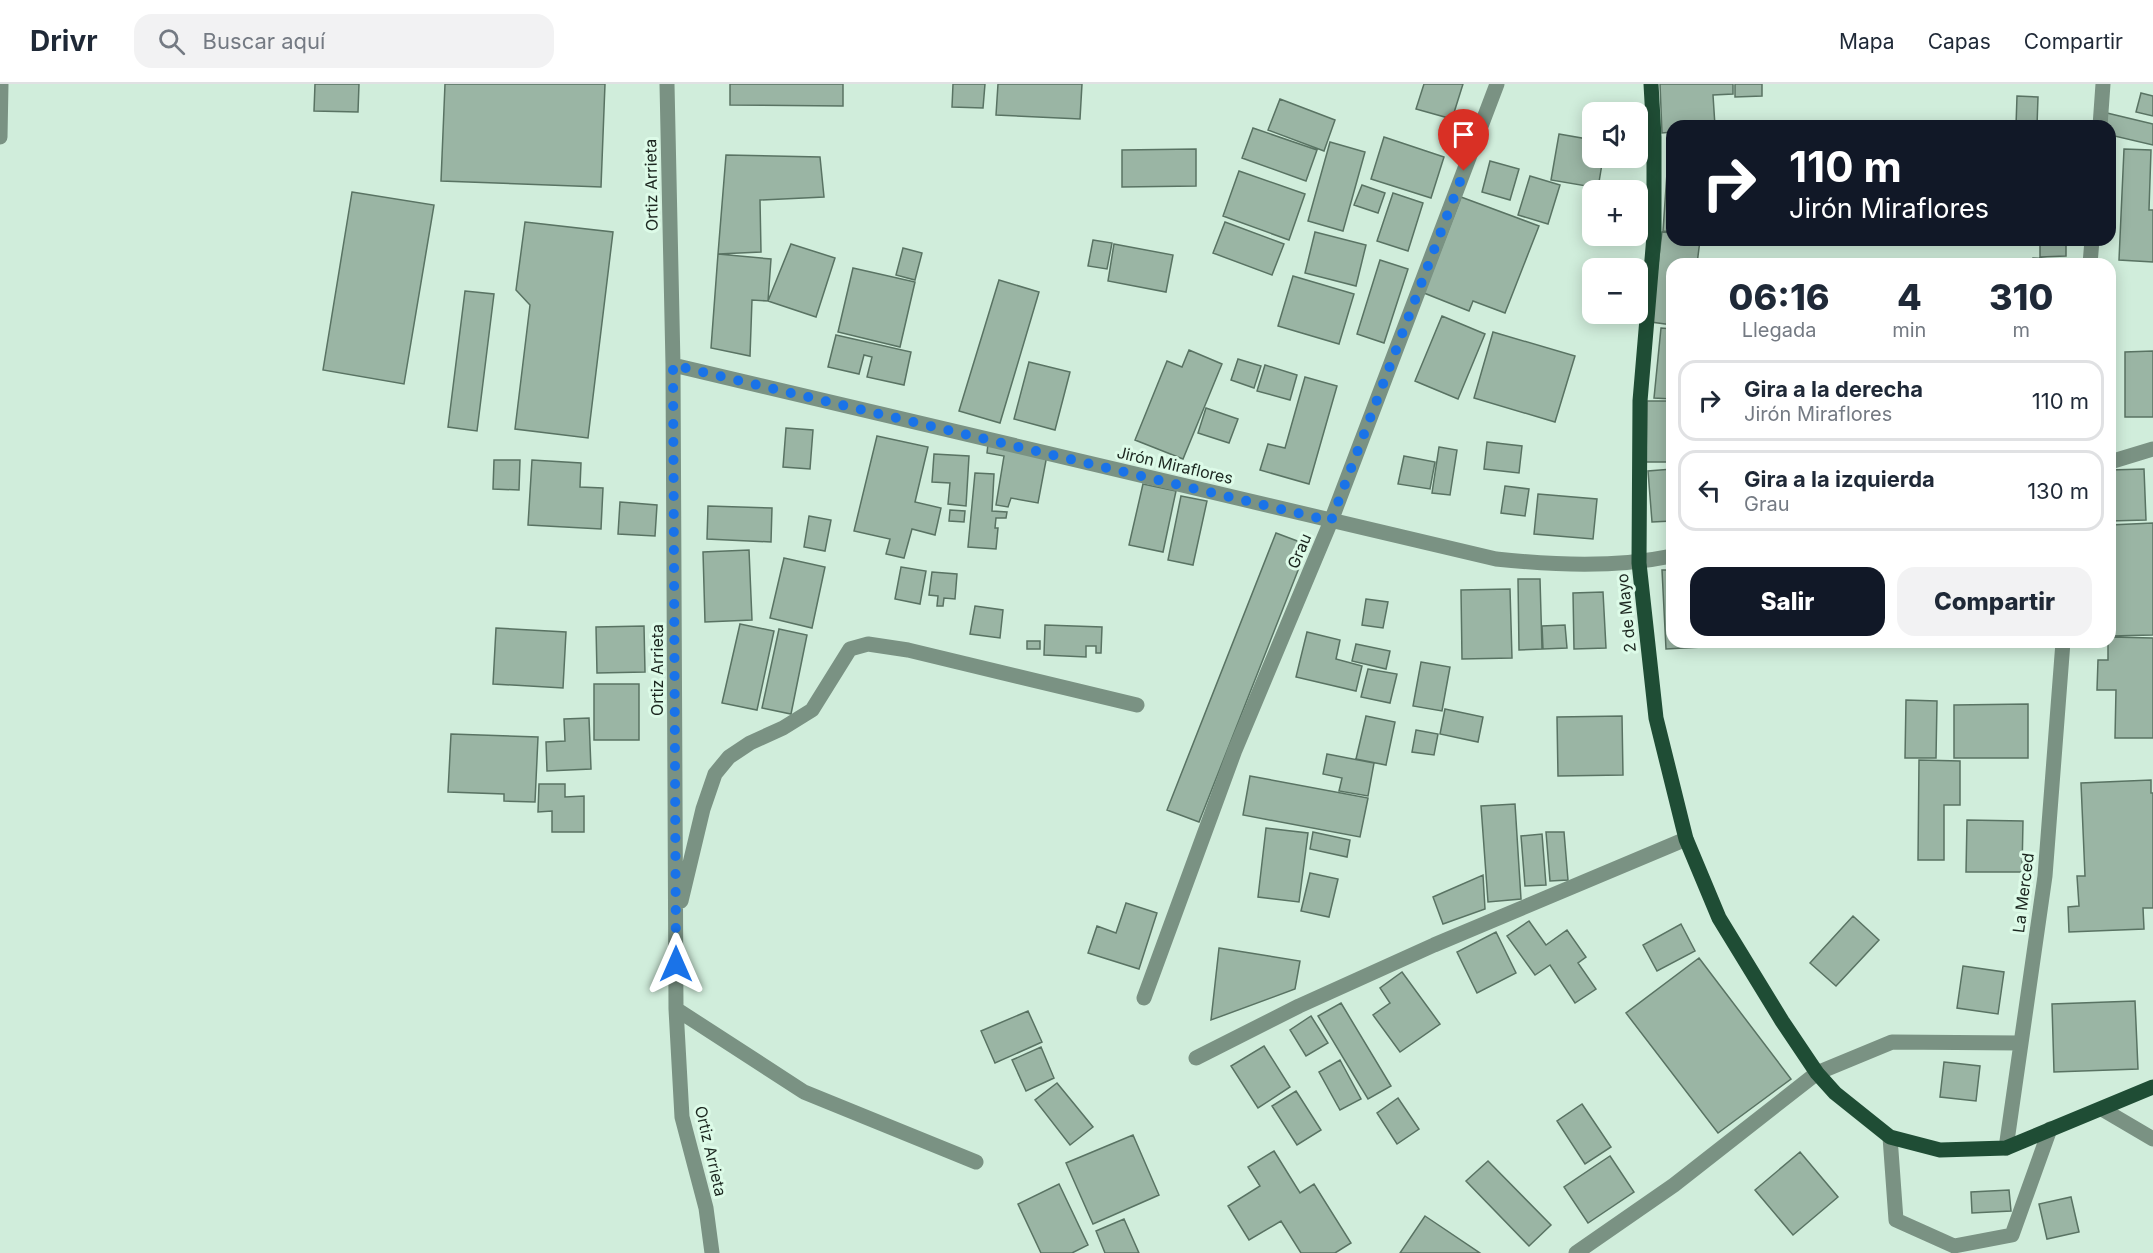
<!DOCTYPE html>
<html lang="es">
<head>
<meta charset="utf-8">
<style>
  :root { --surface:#fff; --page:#f2f2f3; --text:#1f2937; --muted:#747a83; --line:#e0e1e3; --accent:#111827 }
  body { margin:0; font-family:Inter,sans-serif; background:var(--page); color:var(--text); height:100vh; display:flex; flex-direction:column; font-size:22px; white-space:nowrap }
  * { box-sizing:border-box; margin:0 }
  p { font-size:20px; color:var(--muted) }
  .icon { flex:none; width:33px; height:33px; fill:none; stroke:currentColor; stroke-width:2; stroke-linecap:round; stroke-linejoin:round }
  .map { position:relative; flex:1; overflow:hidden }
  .details { position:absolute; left:1666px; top:174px; width:450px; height:390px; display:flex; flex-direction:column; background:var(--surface); border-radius:18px; box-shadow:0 3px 15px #0003 }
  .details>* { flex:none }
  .hud { position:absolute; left:1666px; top:36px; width:450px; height:126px; border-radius:18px; box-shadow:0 3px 15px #0003; background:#111827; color:#fff; overflow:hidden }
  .fabs { position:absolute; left:1582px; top:18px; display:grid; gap:12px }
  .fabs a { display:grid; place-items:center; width:66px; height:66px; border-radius:12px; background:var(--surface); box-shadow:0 3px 15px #0003; font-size:30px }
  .pin { position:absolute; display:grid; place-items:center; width:51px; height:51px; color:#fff; margin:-62px -26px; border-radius:50% 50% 50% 0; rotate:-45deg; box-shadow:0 0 6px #0007 }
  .pin .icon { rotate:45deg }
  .me { position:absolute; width:66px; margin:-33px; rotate:0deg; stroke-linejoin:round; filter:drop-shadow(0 0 4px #0008) }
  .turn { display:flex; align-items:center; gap:21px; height:126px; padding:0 24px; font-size:27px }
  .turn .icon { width:78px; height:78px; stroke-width:2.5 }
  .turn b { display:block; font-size:42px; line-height:51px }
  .eta { display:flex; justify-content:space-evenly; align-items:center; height:102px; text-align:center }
  .eta b { font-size:36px; font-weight:800; line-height:42px }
  .cta { display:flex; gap:12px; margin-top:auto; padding:12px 24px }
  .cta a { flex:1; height:69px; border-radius:18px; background:var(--accent); color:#fff; font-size:24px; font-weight:800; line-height:69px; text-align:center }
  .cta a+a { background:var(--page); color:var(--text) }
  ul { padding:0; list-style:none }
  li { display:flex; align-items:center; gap:18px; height:81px; margin:0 12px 9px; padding:0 12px; border:3px solid var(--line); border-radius:18px }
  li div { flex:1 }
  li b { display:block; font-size:22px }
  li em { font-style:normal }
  header { display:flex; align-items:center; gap:36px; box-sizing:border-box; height:84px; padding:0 30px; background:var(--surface); border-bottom:2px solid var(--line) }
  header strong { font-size:28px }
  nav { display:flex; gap:33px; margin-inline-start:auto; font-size:21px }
  .search { width:420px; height:54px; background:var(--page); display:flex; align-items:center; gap:15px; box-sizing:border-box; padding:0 21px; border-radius:18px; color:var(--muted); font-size:22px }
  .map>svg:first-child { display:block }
</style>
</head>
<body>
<header>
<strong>Drivr</strong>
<div class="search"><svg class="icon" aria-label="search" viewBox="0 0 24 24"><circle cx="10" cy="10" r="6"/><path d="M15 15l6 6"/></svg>Buscar aquí</div>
<nav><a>Mapa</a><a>Capas</a><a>Compartir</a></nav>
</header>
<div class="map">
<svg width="2153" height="1169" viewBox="0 0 2153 1169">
  <rect width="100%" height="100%" fill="#d0eddb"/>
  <!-- building -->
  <path fill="#9ab5a4" stroke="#597363" stroke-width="1.5" d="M315,0H359L358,28L314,27Z
    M445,0H605L601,103L441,97Z
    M730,0H843V22L730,21Z
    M953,0H985L983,24L952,23Z
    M998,0H1082L1080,35L996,31Z
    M1424,0H1463L1452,35L1416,25Z
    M1660,0H1733V10L1713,11L1715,42H1672V48L1662,49Z
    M1735,0H1762V12L1735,13Z
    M2141,9L2153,12V32L2136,28Z
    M2017,12L2038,13L2037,42H2016Z
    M1280,15L1335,36L1324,67L1268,46Z
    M2107,29L2153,40V61L2110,51V42H2104Z
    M1253,44L1317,66L1306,97L1242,74Z
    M1559,50L1593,56V74H1603L1598,104L1551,96Z
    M1670,51H1672V88H1669Z
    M1384,53L1444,73L1431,114L1371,95Z
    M1330,58L1365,68L1343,147L1308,137Z
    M1196,65V102L1122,103V66Z
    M2124,65L2151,66L2149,126H2153V178L2119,176Z
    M726,71L820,73L824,113L760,116L761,168L718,170Z
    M1490,77L1519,85L1510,116L1482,108Z
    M1239,87L1305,110L1289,156L1223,132Z
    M1667,89H1672V148L1663,147Z
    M1530,92L1560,101L1548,140L1518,131Z
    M1362,101L1385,109L1378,129L1354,121Z
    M352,108L434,121L404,300L323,286Z
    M1393,109L1423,119L1408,167L1377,157Z
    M1461,113L1539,142L1505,229L1473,217L1469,227L1424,209Z
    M525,138L613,148L588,354L515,345L530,221L516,206Z
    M1225,138L1284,160L1272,191L1213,169Z
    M1315,148L1366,161L1356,202L1305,189Z
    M1662,148L1672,149V156H1700L1697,180H1672V241L1651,238Z
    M1093,156L1112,159L1107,185L1088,182Z
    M2040,156H2066V172L2040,173Z
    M791,160L835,174L816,233L768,217Z
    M1114,160L1173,171L1166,208L1108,197Z
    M903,164L922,169L915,196L896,191Z
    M718,170L771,175L768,217L752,216L750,272L711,264Z
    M2033,174L2070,176V180H2033Z
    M1380,176L1408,185L1384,259L1357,250Z
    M853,184L915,198L900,263L838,248Z
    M1293,192L1354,210L1339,260L1278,242Z
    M999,196L1039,208L1000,339L959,327Z
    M465,207L494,210L477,347L448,343Z
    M1442,232L1485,250L1458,315L1415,297Z
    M1661,244L1672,245V315L1654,314Z
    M1493,248L1575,272L1555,338L1474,314Z
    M836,251L911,268L904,301L867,293L872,273L864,271L859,290L828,283Z
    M1189,266L1222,280L1183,375L1135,356L1167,277L1182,283Z
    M2153,267V333H2125V268Z
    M1238,275L1261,282L1254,304L1231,296Z
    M1029,278L1070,288L1055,346L1014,335Z
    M1265,281L1297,291L1290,316L1257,307Z
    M1305,293L1337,302L1309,400L1260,386L1268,360L1285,364Z
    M1647,317H1672V378H1646Z
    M1206,324L1238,335L1229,359L1198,349Z
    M786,344L813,346L810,385L783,383Z
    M877,352L928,363L915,418L941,424L935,451L912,445L904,474L886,470L890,455L854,447Z
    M1487,358L1522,362L1519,389L1484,385Z
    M988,360L1047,371L1038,419L1011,414L1008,423L996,421L1004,372L987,369Z
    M1439,363L1457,366L1450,411L1432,409Z
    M934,370L969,372L966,422L948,420L950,399L932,398Z
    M1404,372L1435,378L1430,405L1398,400Z
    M494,376H520L519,406L493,405Z
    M532,376L581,379L580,403L603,404L601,445L528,441Z
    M1672,385V437L1652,438L1648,387Z
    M2144,385L2146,436L2110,437V386Z
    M975,389L994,390L992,427L1007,428L1006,434H996L995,444H998L996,465L968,463Z
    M1143,400L1176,407L1163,468L1129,461Z
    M1505,402L1529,405L1525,432L1501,429Z
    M1538,410L1597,415L1593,455L1534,450Z
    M1181,412L1207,417L1193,481L1168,476Z
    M620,418L657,421L655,452L618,450Z
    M708,422L772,424L771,458L707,455Z
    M950,426L965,427L964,438L949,437Z
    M809,432L831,436L825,467L804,463Z
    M2153,439V551L2110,552V441Z
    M1276,449L1308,461L1199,738L1167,726Z
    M749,466L752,536L705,538L703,468Z
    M784,474L825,483L812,544L770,534Z
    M901,483L926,487L920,520L895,515Z
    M1662,486H1672V558H1701L1702,563L1666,565Z
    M932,488L957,490L955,515L944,514L943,522H937L938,512L929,511Z
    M1518,495H1540L1542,565L1519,566Z
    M1510,505L1512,574L1462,575L1461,506Z
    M1603,508L1606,564L1574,565L1573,509Z
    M1366,515L1388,518L1383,544L1362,541Z
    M975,522L1003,526L1000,554L970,550Z
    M740,540L774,547L757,626L722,619Z
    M1045,541L1102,543L1101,569H1096V562H1086V573L1044,571Z
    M1565,541L1567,564L1543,565L1542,542Z
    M644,542L645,588L597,589L596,543Z
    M496,544L566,548L563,604L493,600Z
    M779,545L807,551L791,630L762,624Z
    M1307,548L1340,556L1336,575L1362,582L1356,607L1296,593Z
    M2110,553L2153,554V654H2115L2116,606H2097L2098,576H2108V558H2110Z
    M1027,557H1040V565H1027Z
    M1356,560L1390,567L1386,585L1352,577Z
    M1421,578L1450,583L1442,627L1413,622Z
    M1368,585L1397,590L1390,619L1361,613Z
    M594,600H639V656H594Z
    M1906,616L1937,617L1936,674H1905Z
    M2028,620V674H1954V621Z
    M1445,625L1483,633L1478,658L1440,650Z
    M1366,632L1395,638L1386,681L1356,675Z
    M1622,632L1623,691L1558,692L1557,633Z
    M589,634L591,685L547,687L546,658L565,657L564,635Z
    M1416,646L1438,650L1434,671L1412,668Z
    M451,650L538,653L535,718L504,717V710L448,708Z
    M1327,670L1374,679L1368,712L1339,707L1342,694L1323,690Z
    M1919,676L1960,677V721H1944V776H1918Z
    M1250,692L1368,714L1360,753L1243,731Z
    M2151,696V709H2153V824H2143L2144,845L2069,848L2068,823L2079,822L2077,792H2085L2081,699Z
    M539,700H565V713L584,712V748H552V727L538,728Z
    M1515,720L1521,815L1488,818L1481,722Z
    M1967,736L2023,737L2022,788H1966Z
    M1266,744L1308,749L1299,818L1258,813Z
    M1313,748L1350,756L1347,773L1310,765Z
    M1546,748H1564L1568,796L1550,797Z
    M1542,750L1546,801L1525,802L1521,752Z
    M1310,789L1338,795L1329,833L1301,827Z
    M1483,791L1485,825L1443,840L1433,813Z
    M1126,819L1157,829L1139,885L1088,869L1097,842L1116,849Z
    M1853,832L1879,856L1836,902L1810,879Z
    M1529,837L1546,861L1567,846L1586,873L1578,879L1596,905L1575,919L1550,881L1535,891L1507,852Z
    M1681,840L1695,867L1657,887L1643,861Z
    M1496,848L1516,889L1477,909L1457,868Z
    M1219,864L1300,877L1295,905L1211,936Z
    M1699,874L1791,995L1718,1049L1626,929Z
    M1963,882L2004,888L1998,930L1957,924Z
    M1402,888L1440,940L1400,968L1373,931L1390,919L1380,904Z
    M2135,917L2138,985L2054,988L2052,920Z
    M1341,919L1391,1002L1368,1015L1318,932Z
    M1028,927L1042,958L995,979L981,947Z
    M1311,932L1328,959L1306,972L1290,946Z
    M1264,962L1290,1003L1258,1024L1231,982Z
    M1041,963L1054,994L1026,1007L1012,976Z
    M1340,976L1361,1015L1340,1026L1319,988Z
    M1944,978L1980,982L1976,1017L1940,1013Z
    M1057,999L1093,1043L1070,1061L1035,1016Z
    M1296,1007L1321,1046L1297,1061L1272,1022Z
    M1398,1014L1419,1045L1397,1060L1377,1029Z
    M1582,1020L1611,1063L1585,1080L1557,1037Z
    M1133,1051L1159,1111L1093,1140L1066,1079Z
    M1274,1067L1300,1109L1314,1100L1351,1159L1335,1169H1301L1281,1137L1249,1156L1228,1122L1260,1102L1248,1083Z
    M1800,1068L1838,1113L1793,1151L1755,1106Z
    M1610,1072L1634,1108L1588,1139L1564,1103Z
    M1488,1077L1551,1141L1529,1162L1466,1097Z
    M1059,1100L1088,1161L1072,1169H1041L1018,1120Z
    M2009,1106L2011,1127L1972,1129L1971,1108Z
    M2071,1113L2079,1148L2047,1155L2039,1120Z
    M1425,1132L1480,1169H1400Z
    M1124,1135L1139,1169H1105L1096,1147Z"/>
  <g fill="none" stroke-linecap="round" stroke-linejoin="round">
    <!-- minor -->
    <path stroke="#7a9283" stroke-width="15" d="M667,0L673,281L676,925L682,1033L706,1124L712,1169
      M2100,42L2103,0
      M0,53L1,0
      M2090,180L2092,156
      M673,281L1496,475C1555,481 1614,484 1672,472
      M2110,378L2153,365
      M681,817L703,725L715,690L729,673L750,659L783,644L812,626L850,565L868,560L908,566L1137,621
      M1144,914L1235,666L1331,437L1497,0
      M676,925L804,1008L976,1078
      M1196,974L1299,922L1434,861L1686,755
      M2102,1025L2153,1055
      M1890,1053L1896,1136L1954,1162L2012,1151L2050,1045
      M2006,1064L2045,792L2063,558
      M1576,1169L1674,1101L1817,989L1892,958L2020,959"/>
    <!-- major -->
    <path stroke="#1f4d35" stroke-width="15" d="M1651,0L1654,53V152L1640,317L1639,479L1656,634L1686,755L1719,834L1782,937L1817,989L1835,1009L1890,1053L1940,1066L2006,1064L2153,1003"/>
  </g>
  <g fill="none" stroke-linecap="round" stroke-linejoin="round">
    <!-- route -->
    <path stroke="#1a73e8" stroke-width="10" stroke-dasharray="0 18" d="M676,880L673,281L1331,437L1464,87"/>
  </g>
  <g text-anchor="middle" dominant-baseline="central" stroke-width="6" stroke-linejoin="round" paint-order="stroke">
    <!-- street labels -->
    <g font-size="16" fill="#1b261f" stroke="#ddfbe8">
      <text transform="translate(651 101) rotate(-91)">Ortiz Arrieta</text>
      <text transform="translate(1175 381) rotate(13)">Jirón Miraflores</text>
      <text transform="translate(1299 467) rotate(-67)">Grau</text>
      <text transform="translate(1626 529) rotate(-96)">2 de Mayo</text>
      <text transform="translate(657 586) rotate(-90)">Ortiz Arrieta</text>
      <text transform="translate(2023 809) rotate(-83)">La Merced</text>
      <text transform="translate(711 1067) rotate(77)">Ortiz Arrieta</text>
    </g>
  </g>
</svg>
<div class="fabs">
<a><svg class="icon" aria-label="sound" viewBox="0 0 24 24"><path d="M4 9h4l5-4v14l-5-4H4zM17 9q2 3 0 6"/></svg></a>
<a>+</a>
<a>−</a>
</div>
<div class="pin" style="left:1464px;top:87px;background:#d93025"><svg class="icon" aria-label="arrive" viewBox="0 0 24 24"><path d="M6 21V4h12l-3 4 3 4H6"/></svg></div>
<svg class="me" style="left:676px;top:880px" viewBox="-20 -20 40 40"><path d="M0-17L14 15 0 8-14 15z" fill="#1a73e8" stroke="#fff" stroke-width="4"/></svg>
<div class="hud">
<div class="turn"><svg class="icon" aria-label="right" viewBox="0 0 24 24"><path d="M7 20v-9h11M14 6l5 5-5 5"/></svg><div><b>110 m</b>Jirón Miraflores</div></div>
</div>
<section class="details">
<div class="eta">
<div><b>06:16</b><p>Llegada</p></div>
<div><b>4</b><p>min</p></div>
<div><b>310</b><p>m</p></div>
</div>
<ul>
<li><svg class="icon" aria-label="right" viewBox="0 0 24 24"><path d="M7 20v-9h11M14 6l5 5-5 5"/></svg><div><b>Gira a la derecha</b><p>Jirón Miraflores</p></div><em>110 m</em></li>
<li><svg class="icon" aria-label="left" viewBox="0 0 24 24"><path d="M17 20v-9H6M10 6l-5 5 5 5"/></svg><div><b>Gira a la izquierda</b><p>Grau</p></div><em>130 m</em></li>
</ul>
<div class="cta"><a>Salir</a><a>Compartir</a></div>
</section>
</div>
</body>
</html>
